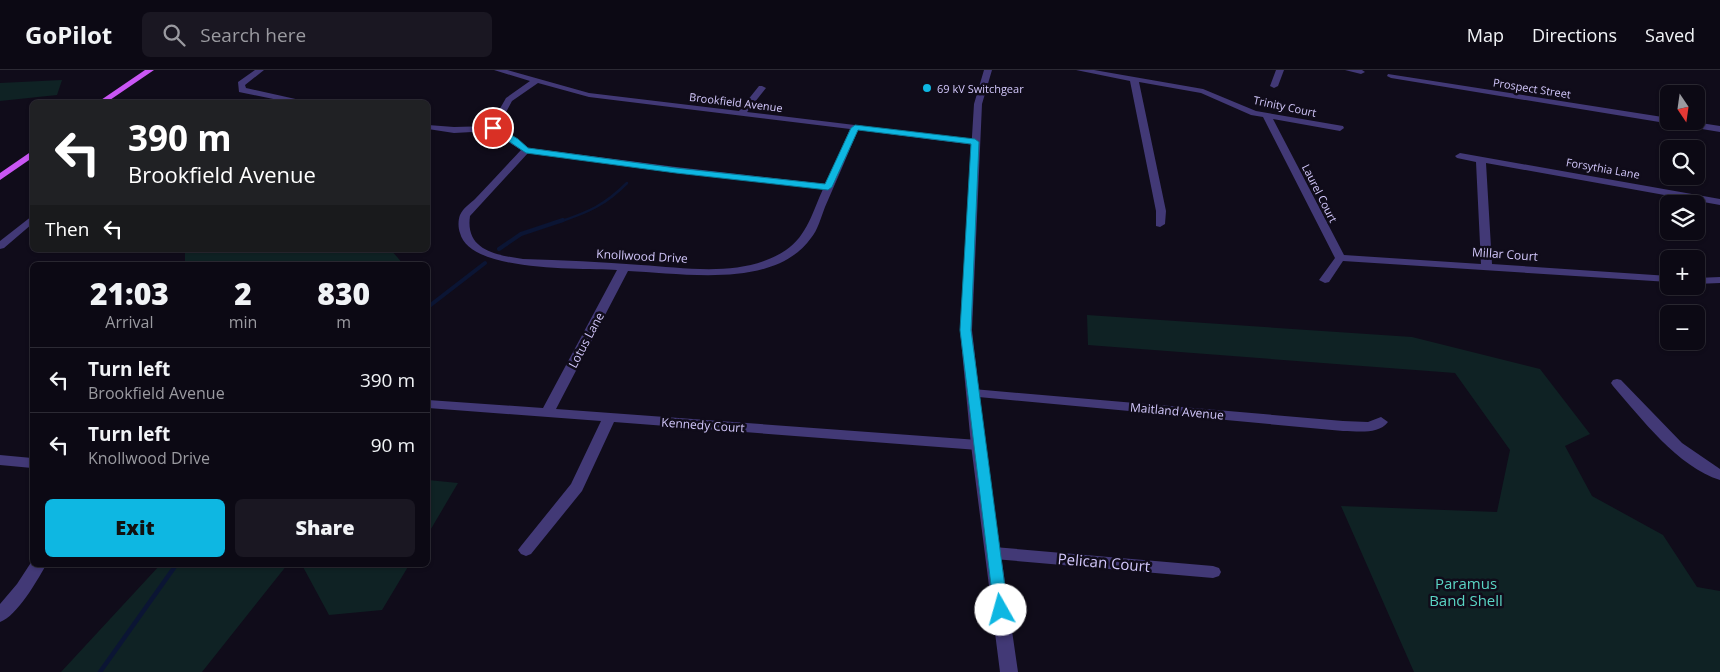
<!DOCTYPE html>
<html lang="en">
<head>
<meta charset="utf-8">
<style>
  :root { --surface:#0c0914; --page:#1a1722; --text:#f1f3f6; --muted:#9a9aa0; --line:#2c2a34; --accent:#0eb7e2 }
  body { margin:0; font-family:"Open Sans",sans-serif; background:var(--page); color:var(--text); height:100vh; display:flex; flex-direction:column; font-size:19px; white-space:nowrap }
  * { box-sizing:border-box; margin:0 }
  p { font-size:16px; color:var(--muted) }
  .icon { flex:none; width:28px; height:28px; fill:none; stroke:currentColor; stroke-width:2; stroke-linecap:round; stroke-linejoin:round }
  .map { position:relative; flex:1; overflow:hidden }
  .sheet { position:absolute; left:30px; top:192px; width:400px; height:305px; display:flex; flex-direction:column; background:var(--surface); border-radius:8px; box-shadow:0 1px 4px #0004,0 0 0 1px var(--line) }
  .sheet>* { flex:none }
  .top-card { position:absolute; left:30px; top:30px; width:400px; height:152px; border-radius:8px; box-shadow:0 1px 4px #0004,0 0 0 1px var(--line); background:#202124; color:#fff; overflow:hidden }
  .needle { width:32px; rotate:167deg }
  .fabs { position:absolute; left:1660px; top:15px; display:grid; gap:10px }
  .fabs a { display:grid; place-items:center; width:45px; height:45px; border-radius:8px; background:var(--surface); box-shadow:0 1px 4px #0004,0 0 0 1px var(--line); font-size:25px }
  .pin { position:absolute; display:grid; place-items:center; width:42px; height:42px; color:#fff; margin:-21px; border:2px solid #fff; border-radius:50%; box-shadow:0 1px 5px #0007 }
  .me { position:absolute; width:55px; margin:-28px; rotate:353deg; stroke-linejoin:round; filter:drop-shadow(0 0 4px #0008) }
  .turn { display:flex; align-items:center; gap:18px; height:105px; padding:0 15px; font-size:22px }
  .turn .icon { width:65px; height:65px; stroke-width:2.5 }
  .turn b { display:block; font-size:35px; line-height:42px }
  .then { display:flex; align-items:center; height:48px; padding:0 15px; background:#0003; gap:10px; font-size:19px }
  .eta { display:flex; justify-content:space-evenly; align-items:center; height:85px; text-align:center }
  .eta b { font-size:30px; font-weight:800; line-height:35px }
  .primary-button { display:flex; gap:10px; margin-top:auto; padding:10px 15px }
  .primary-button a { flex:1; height:58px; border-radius:8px; background:var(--accent); color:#111; font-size:20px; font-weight:800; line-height:58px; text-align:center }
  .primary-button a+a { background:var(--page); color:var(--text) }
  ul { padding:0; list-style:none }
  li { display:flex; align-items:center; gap:15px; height:65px; padding:0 15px; border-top:1px solid var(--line) }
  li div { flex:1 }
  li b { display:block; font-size:19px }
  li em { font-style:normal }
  header { display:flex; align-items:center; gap:30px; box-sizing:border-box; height:70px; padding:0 25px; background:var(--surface); border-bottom:1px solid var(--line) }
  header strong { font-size:24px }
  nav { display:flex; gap:28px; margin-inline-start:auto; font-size:18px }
  .search { width:350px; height:45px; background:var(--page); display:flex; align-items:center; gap:12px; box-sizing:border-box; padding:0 18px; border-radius:8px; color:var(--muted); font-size:19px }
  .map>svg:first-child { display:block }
</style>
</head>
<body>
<header>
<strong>GoPilot</strong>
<div class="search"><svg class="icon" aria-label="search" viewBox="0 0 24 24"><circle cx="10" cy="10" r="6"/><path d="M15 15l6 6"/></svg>Search here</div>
<nav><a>Map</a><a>Directions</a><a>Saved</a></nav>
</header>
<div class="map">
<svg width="1720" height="602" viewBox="0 0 1720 602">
  <rect width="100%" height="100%" fill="#100c1a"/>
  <!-- green -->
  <path fill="#0f2224" d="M62,10L57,25L0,31V13Z
    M185,180H391L404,195H185Z
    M1087,245L1412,267L1540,299L1590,364L1565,376L1592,426L1663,465L1697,517L1720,521V602H1414L1341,436L1497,442L1510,380L1455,303L1088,275Z
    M428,410L458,413L428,464Z
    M160,495H287L202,602H61Z
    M302,495H409L382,540L329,545Z"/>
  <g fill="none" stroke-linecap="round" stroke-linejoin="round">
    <!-- stream-far2 -->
    <path stroke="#0b1534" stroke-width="2.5" d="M559,152C589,142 605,135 627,113"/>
    <!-- stream-far1 -->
    <path stroke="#0b1534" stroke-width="4" d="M499,179L521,164L563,150
      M428,237L485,193"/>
    <!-- stream -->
    <path stroke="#0b1534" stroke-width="4.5" d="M100,602L176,495"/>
    <!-- minor -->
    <path fill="#423976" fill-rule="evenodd" d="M255,0H264L245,15L246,18L300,30L301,32H288L239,22L238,12Z
      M494,0H507L589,23L739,41L759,16H762L766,18L747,42L978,70L979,72L975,75L858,60C847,86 836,112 825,137C821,147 818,160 811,168C774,220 682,203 628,201L556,339L978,370L983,372L985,375L983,378L978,380L614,352L582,421L531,484L526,486L521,484L518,480L521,476L571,414L601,351L428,338V330L543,338L617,200C583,198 470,203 460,163C458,158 458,150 460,145C463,138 471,133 476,128C491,112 506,96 521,80L491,61L454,63L428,59V55L454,57L490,56L506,28L530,11ZM538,13L589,27L850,59L826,114L676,97L529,78L498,57L512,31ZM528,83L676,103L823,119C813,141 807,166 786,180C744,208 688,198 641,195C602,192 562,190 523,189C495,185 465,180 470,146Z
      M1076,0H1094L1203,19L1256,41L1343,56L1344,58L1340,61L1273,49L1344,185L1481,194L1476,92L1457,88L1455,86L1460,83L1720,129V135L1486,93L1492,194L1669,206V212L1343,191L1329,212L1325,213L1319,210L1335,188L1263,47L1251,45L1201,23L1139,12L1166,141L1165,154L1160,157L1156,156V141L1130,11Z
      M1276,0H1284L1278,16L1274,18L1270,16Z
      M1345,0H1362L1365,2L1361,4Z
      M1388,4L1669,48V51H1688L1720,56V62L1391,8L1387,6Z
      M32,146V154L4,178L0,179V171Z
      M1720,207V213L1696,214V208Z
      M1617,309L1621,310L1682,373L1720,399V410C1678,397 1641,348 1613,316L1611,313L1613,310Z
      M973,319L1343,351L1368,352L1381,347L1388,352C1378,365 1357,361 1343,361L968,326L967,323Z
      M0,385L32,388V398L0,395Z
      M994,477L1213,496L1219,498L1221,502L1219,506L1213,508L994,489L989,487L986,483L989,479Z
      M32,491V495H46C37,511 17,546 0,552V534L17,514Z"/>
    <!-- tertiary -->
    <path fill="#423976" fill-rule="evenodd" d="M984,0H992L982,34L972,260L985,375L1018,602H1000L971,375L960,260L974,34Z"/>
    <!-- primary -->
    <path fill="#ca56f5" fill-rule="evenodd" d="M145,0H154L107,32H98Z
      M32,81V88L0,110V103Z"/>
  </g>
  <!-- route -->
  <path fill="#0eb7e2" stroke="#097793" d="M855,55L975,69L979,72L971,260L1008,540L1006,544L1001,546L996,544L994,540L960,260L971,74L858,60L832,117L828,120L676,103L526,83L489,58L496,56L518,69L528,78L676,98L825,114L851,58Z"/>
  <!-- markers -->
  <circle fill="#0eb7e2" stroke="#100c1a" stroke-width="2" cx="927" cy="18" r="5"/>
  <g text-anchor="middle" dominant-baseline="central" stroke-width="5" stroke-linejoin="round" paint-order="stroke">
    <!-- far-poi labels -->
    <g font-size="11" fill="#d3c8fc" stroke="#100c1a" text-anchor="start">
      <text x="937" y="18">69 kV Switchgear</text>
    </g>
    <!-- far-street labels -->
    <g font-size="11" fill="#d3c8fc" stroke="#100c1a">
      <text transform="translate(1532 18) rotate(9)">Prospect Street</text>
      <text transform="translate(736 32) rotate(7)">Brookfield Avenue</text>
      <text transform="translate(1285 36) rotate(12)">Trinity Court</text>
      <text transform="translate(1603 98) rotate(10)">Forsythia Lane</text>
      <text transform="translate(1320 123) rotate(63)">Laurel Court</text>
    </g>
    <!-- street labels -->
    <g font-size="12" fill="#d3c8fc" stroke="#100c1a">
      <text transform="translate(1505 184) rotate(4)">Millar Court</text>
      <text transform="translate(642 186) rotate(3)">Knollwood Drive</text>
      <text transform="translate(586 270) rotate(-62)">Lotus Lane</text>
      <text transform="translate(1177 341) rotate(5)">Maitland Avenue</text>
      <text transform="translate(703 355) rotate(4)">Kennedy Court</text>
    </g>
    <!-- near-street labels -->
    <g font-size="15" fill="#d3c8fc" stroke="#100c1a">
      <text transform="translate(1104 492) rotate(5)">Pelican Court</text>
    </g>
    <!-- near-park labels -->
    <g font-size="15" fill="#5ad5c4" stroke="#100c1a">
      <text x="1466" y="513">Paramus<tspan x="1466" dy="17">Band Shell</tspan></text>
    </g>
  </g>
</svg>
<div class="fabs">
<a><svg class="needle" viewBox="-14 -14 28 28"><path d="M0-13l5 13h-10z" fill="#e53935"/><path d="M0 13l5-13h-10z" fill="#9a9aa0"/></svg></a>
<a><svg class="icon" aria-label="search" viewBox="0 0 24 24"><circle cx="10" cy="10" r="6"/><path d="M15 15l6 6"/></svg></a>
<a><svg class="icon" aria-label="layers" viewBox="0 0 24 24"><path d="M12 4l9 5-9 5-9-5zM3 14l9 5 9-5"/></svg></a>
<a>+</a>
<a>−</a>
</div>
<div class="pin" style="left:493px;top:58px;background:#d93025"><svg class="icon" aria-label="arrive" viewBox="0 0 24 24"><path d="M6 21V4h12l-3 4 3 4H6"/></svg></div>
<svg class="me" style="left:1001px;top:540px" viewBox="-20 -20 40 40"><circle r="19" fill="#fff"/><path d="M0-13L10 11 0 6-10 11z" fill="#0eb7e2"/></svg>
<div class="top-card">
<div class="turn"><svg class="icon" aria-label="left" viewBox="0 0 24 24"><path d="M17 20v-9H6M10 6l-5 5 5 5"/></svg><div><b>390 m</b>Brookfield Avenue</div></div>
<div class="then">Then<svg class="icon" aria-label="left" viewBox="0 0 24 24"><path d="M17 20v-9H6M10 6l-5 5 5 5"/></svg></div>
</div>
<section class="sheet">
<div class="eta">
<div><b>21:03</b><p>Arrival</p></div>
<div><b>2</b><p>min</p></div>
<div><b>830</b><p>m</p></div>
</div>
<ul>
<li><svg class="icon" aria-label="left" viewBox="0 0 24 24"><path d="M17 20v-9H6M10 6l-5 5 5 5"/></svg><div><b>Turn left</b><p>Brookfield Avenue</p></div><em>390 m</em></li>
<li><svg class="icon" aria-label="left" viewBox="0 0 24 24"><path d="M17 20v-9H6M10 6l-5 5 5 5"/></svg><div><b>Turn left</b><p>Knollwood Drive</p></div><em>90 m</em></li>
</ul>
<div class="primary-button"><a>Exit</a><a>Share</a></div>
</section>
</div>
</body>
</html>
